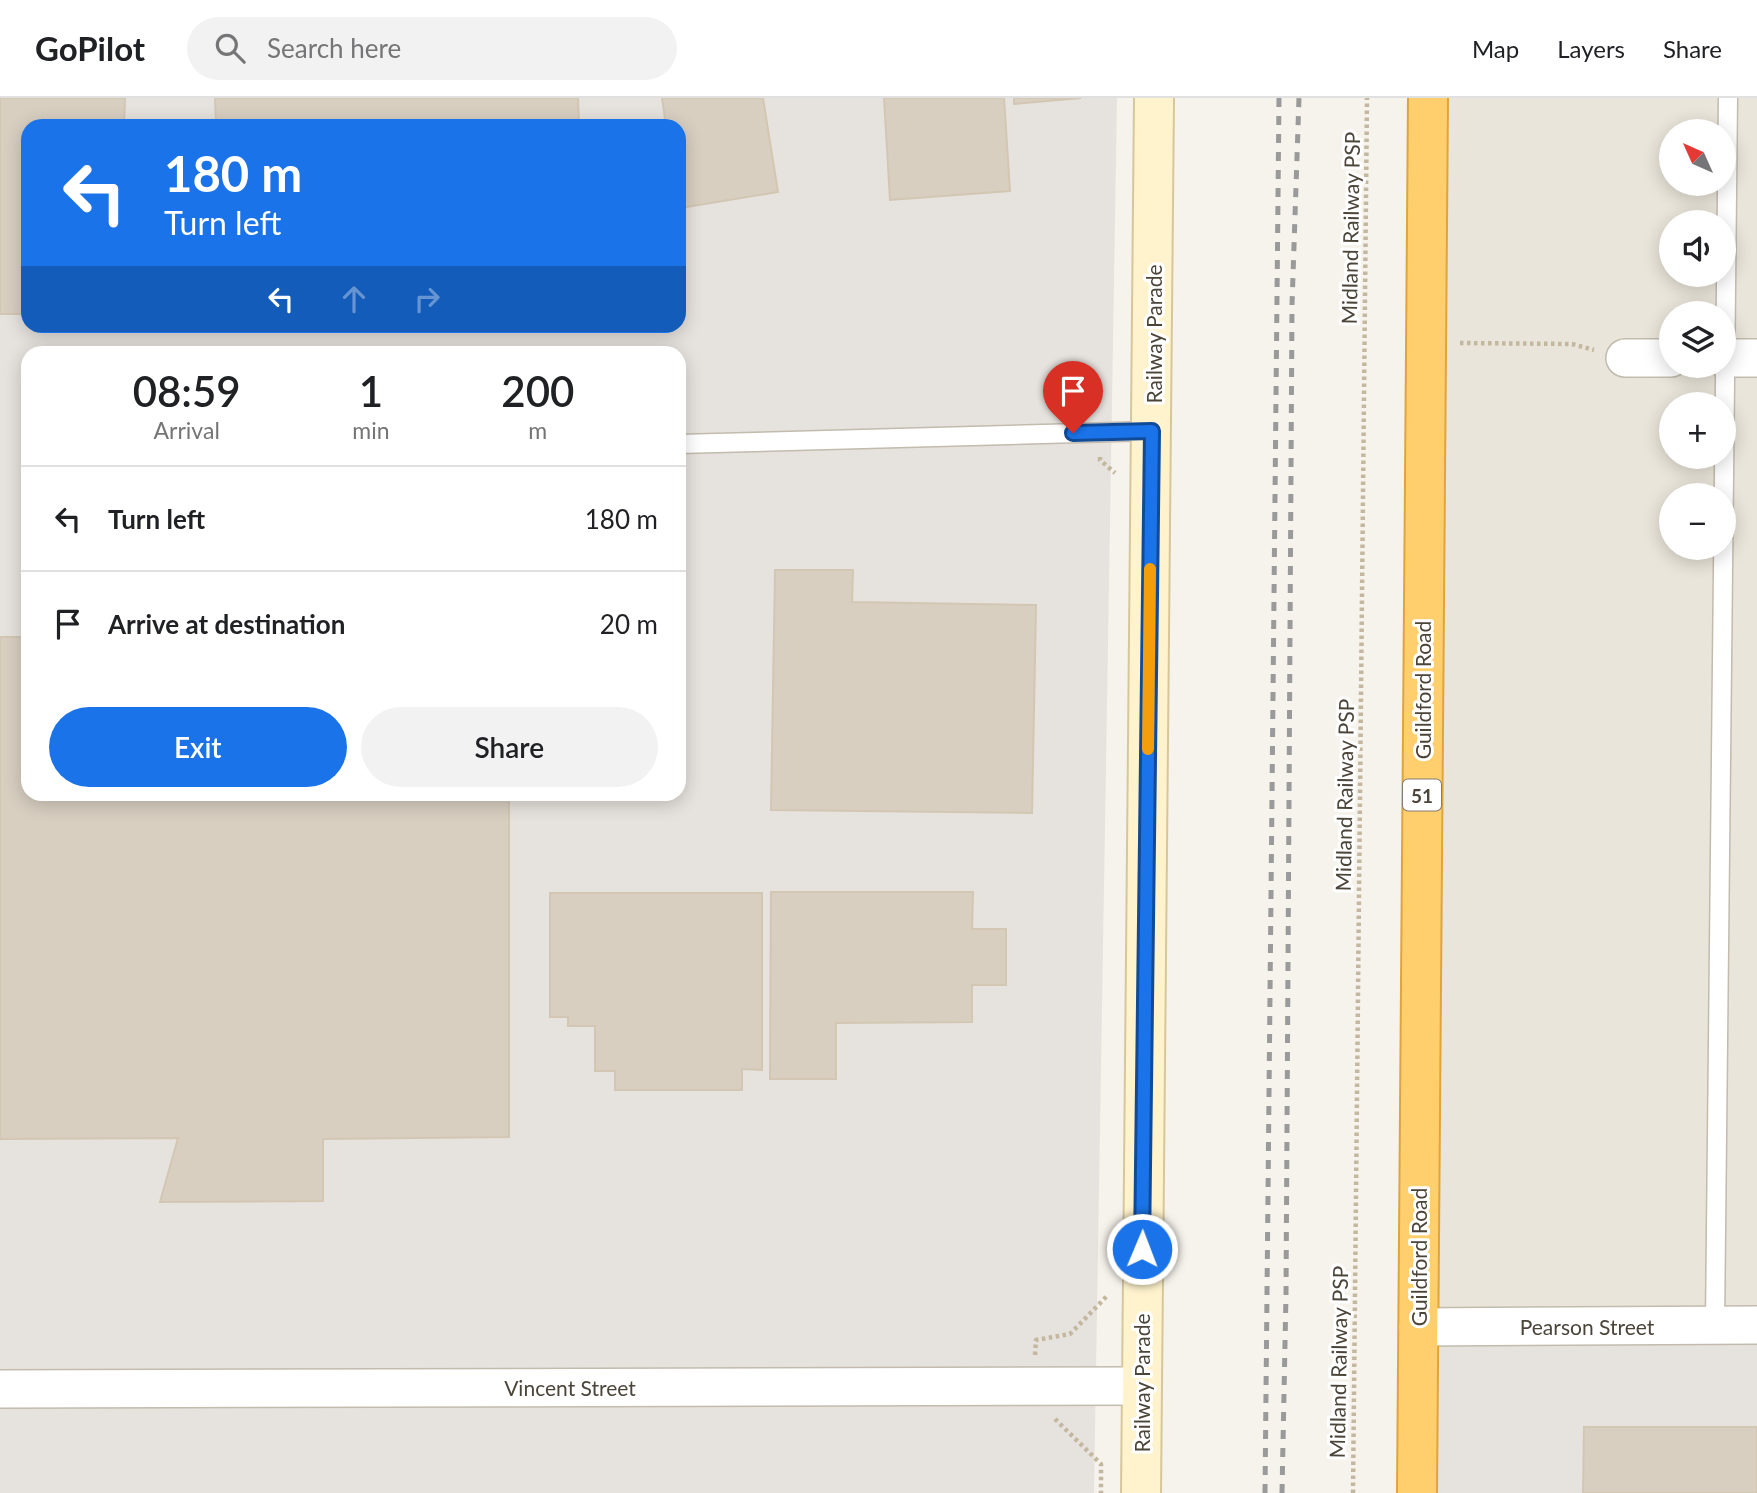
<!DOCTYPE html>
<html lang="en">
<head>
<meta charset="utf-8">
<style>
  :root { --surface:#fff; --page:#f2f2f2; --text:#202124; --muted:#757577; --line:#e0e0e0; --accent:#1a73e8 }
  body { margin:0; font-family:Lato,sans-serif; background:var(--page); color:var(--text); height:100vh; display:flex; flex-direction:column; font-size:26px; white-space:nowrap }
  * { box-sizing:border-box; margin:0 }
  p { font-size:23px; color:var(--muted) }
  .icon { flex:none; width:38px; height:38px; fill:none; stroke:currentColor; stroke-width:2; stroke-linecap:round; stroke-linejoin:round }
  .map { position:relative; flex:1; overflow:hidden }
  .details { position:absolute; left:21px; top:248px; width:665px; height:455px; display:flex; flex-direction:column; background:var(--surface); border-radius:21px; box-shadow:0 4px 18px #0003 }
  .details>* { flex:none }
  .banner { position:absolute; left:21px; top:21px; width:665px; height:214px; border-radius:21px; box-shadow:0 4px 18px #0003; background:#1a73e8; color:#fff; overflow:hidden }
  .needle { width:46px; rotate:315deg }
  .fabs { position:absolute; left:1659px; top:21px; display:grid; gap:14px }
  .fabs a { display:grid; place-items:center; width:77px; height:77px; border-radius:50%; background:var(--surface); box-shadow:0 4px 18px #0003; font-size:35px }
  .pin { position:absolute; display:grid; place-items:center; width:60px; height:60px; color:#fff; margin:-72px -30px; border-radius:50% 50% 50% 0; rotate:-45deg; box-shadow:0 0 7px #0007 }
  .pin .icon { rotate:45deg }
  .me { position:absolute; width:77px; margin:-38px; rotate:1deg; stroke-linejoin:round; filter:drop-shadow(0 0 5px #0008) }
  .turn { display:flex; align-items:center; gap:24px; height:147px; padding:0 28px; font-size:32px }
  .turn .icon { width:91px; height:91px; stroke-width:2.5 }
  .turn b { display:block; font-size:49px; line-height:60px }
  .lanes { display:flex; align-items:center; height:66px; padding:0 28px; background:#0003; justify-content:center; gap:35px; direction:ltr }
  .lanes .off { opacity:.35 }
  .eta { display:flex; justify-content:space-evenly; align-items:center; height:119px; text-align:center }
  .eta b { font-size:42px; font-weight:600; line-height:49px }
  .cta { display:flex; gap:14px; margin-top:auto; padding:14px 28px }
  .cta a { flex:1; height:80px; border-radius:42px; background:var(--accent); color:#fff; font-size:28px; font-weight:600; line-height:80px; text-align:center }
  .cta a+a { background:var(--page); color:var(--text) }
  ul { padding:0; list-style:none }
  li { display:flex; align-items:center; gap:21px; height:105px; padding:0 28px; border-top:2px solid var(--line) }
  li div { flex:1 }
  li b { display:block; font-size:26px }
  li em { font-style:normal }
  header { display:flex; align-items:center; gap:42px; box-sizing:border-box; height:98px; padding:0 35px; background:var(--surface); border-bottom:2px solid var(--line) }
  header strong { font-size:33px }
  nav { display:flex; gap:38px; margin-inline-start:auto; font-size:24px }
  .search { width:490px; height:63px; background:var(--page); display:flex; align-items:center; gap:18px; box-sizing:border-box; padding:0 24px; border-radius:38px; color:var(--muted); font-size:26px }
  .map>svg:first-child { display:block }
</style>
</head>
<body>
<header>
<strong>GoPilot</strong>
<div class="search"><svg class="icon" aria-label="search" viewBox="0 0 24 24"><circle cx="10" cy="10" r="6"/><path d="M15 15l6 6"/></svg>Search here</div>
<nav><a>Map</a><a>Layers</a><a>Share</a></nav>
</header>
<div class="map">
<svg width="1757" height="1395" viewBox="0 0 1757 1395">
  <rect width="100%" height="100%" fill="#f6f3ec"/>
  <!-- residential -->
  <path fill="#eae5da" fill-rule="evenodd" d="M1428,0H1757V1228L1418,1229ZM1671,33H1724V86H1671ZM1671,124H1724V177H1671ZM1671,215H1724V268H1671ZM1671,306H1724V359H1671ZM1671,397H1724V450H1671Z"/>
  <!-- industrial -->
  <path fill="#e6e2dd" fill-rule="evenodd" d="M0,0H1117L1094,1395H0ZM28,28H679V228H28ZM28,256H679V696H28Z
    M1757,1228V1395H1417L1418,1229Z"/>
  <!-- building -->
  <path fill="#d8cfc1" stroke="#d3c7b4" stroke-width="2" d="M0,0H125L124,28H28V216H0Z
    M215,0H578L579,28H216Z
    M662,0H763L778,94L680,110L679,28H666Z
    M884,0H1004L1010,93L890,102Z
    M1014,0H1081L1014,6Z
    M775,472H853L852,504L1036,507L1032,715L771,712Z
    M0,539H28V696H509V1039L323,1041V1103L160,1104L178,1040L0,1041Z
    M771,794H973L972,831H1006V887H972V924L836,925V981H770Z
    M550,795H762V972L742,971V992H615V973H595V928H568V919H550Z
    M1584,1329H1757V1395H1583Z"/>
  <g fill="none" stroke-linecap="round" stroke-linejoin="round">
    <!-- lane casing -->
    <g stroke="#c2bbae" stroke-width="21">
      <path id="lane" d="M679,346L1152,333
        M1715,1227L1728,0"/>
    </g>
    <!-- street casing -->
    <g stroke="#c2bbae" stroke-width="40">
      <path id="street" d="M1625,260H1671
        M1724,260H1757
        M1418,1229L1757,1227
        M0,1291L1141,1288"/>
    </g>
    <!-- secondary casing -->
    <g stroke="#d6c79b" stroke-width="42">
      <path id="secondary" d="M1141,1395L1154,0"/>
    </g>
    <!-- highway casing -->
    <g stroke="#e0a43c" stroke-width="42">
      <path id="highway" d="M1417,1395L1428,0"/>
    </g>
    <!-- path -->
    <path stroke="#c4b79f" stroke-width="4.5" stroke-dasharray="3.5 3.5" stroke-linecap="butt" d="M1460,245L1572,246L1594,252
      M1100,359V362L1115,375
      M1035,1257L1036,1242L1070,1236L1107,1198
      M1055,1321L1101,1366V1395
      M1353,1395L1367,0"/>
    <!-- lane -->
    <use href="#lane" stroke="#fff" stroke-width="18"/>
    <!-- street -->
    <use href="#street" stroke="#fff" stroke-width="37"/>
    <!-- secondary -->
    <use href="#secondary" stroke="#fff3cd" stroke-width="38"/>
    <!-- highway -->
    <use href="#highway" stroke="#ffcf6e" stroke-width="38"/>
    <!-- rail -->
    <path stroke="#9a9a9a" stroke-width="5" stroke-dasharray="9 9" stroke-linecap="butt" d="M1265,1395L1279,0
      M1282,1395L1286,1196L1292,207L1299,0"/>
  </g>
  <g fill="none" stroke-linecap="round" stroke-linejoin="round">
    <!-- route casing -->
    <g stroke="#114b97" stroke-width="18">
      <path id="route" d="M1073,335L1152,333L1142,1151"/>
    </g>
    <!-- route -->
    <use href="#route" stroke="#1a73e8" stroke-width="12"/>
    <!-- slow -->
    <path stroke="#f59e0b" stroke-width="12" d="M1148,651L1150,471"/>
  </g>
  <g text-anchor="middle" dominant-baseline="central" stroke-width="6" stroke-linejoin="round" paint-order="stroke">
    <!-- shield labels -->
    <rect fill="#fff" stroke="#817c74" stroke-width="2" x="1403" y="681.5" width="38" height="31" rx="5"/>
    <g font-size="19" font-weight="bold" fill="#4b4439">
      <text x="1422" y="697">51</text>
    </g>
    <!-- street labels -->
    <g font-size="21" fill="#4b4439" stroke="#fff">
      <text transform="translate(1350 130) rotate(-89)">Midland Railway PSP</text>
      <text transform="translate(1153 236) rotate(-90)">Railway Parade</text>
      <text transform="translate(1422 592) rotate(-90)">Guildford Road</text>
      <text transform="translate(1344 697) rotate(-89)">Midland Railway PSP</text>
      <text transform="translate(1418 1159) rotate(-90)">Guildford Road</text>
      <text x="1587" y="1228">Pearson Street</text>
      <text transform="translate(1338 1264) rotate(-89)">Midland Railway PSP</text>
      <text transform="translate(1141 1285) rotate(-90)">Railway Parade</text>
      <text x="570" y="1289">Vincent Street</text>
    </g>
  </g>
</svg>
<div class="fabs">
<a><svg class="needle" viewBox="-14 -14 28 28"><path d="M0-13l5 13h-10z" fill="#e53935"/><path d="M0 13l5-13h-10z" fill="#757577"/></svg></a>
<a><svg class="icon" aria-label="sound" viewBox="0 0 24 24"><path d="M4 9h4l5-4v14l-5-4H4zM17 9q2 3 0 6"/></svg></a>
<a><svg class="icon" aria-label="layers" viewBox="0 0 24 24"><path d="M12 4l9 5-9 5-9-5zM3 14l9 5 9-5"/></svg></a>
<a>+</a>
<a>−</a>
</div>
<div class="pin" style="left:1073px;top:335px;background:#d93025"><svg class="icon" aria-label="arrive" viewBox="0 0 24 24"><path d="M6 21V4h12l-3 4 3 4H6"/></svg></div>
<svg class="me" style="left:1142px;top:1151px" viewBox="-20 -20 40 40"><circle r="17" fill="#1a73e8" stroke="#fff" stroke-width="3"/><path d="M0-11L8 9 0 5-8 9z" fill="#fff"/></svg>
<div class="banner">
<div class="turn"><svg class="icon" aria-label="left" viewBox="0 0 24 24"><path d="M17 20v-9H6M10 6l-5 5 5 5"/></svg><div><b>180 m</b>Turn left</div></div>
<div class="lanes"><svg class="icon" aria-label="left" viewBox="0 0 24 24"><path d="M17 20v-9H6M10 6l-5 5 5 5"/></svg><svg class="icon off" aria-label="ahead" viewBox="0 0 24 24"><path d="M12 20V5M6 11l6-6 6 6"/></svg><svg class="icon off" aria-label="right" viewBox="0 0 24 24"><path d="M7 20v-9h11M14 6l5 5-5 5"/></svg></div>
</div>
<section class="details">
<div class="eta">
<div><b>08:59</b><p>Arrival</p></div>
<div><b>1</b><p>min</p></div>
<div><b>200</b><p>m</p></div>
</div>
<ul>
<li><svg class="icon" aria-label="left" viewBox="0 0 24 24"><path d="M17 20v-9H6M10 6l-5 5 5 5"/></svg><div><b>Turn left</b></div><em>180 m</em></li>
<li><svg class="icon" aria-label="arrive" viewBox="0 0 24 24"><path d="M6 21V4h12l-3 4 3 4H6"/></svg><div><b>Arrive at destination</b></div><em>20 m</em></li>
</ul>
<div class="cta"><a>Exit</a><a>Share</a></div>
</section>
</div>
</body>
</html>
